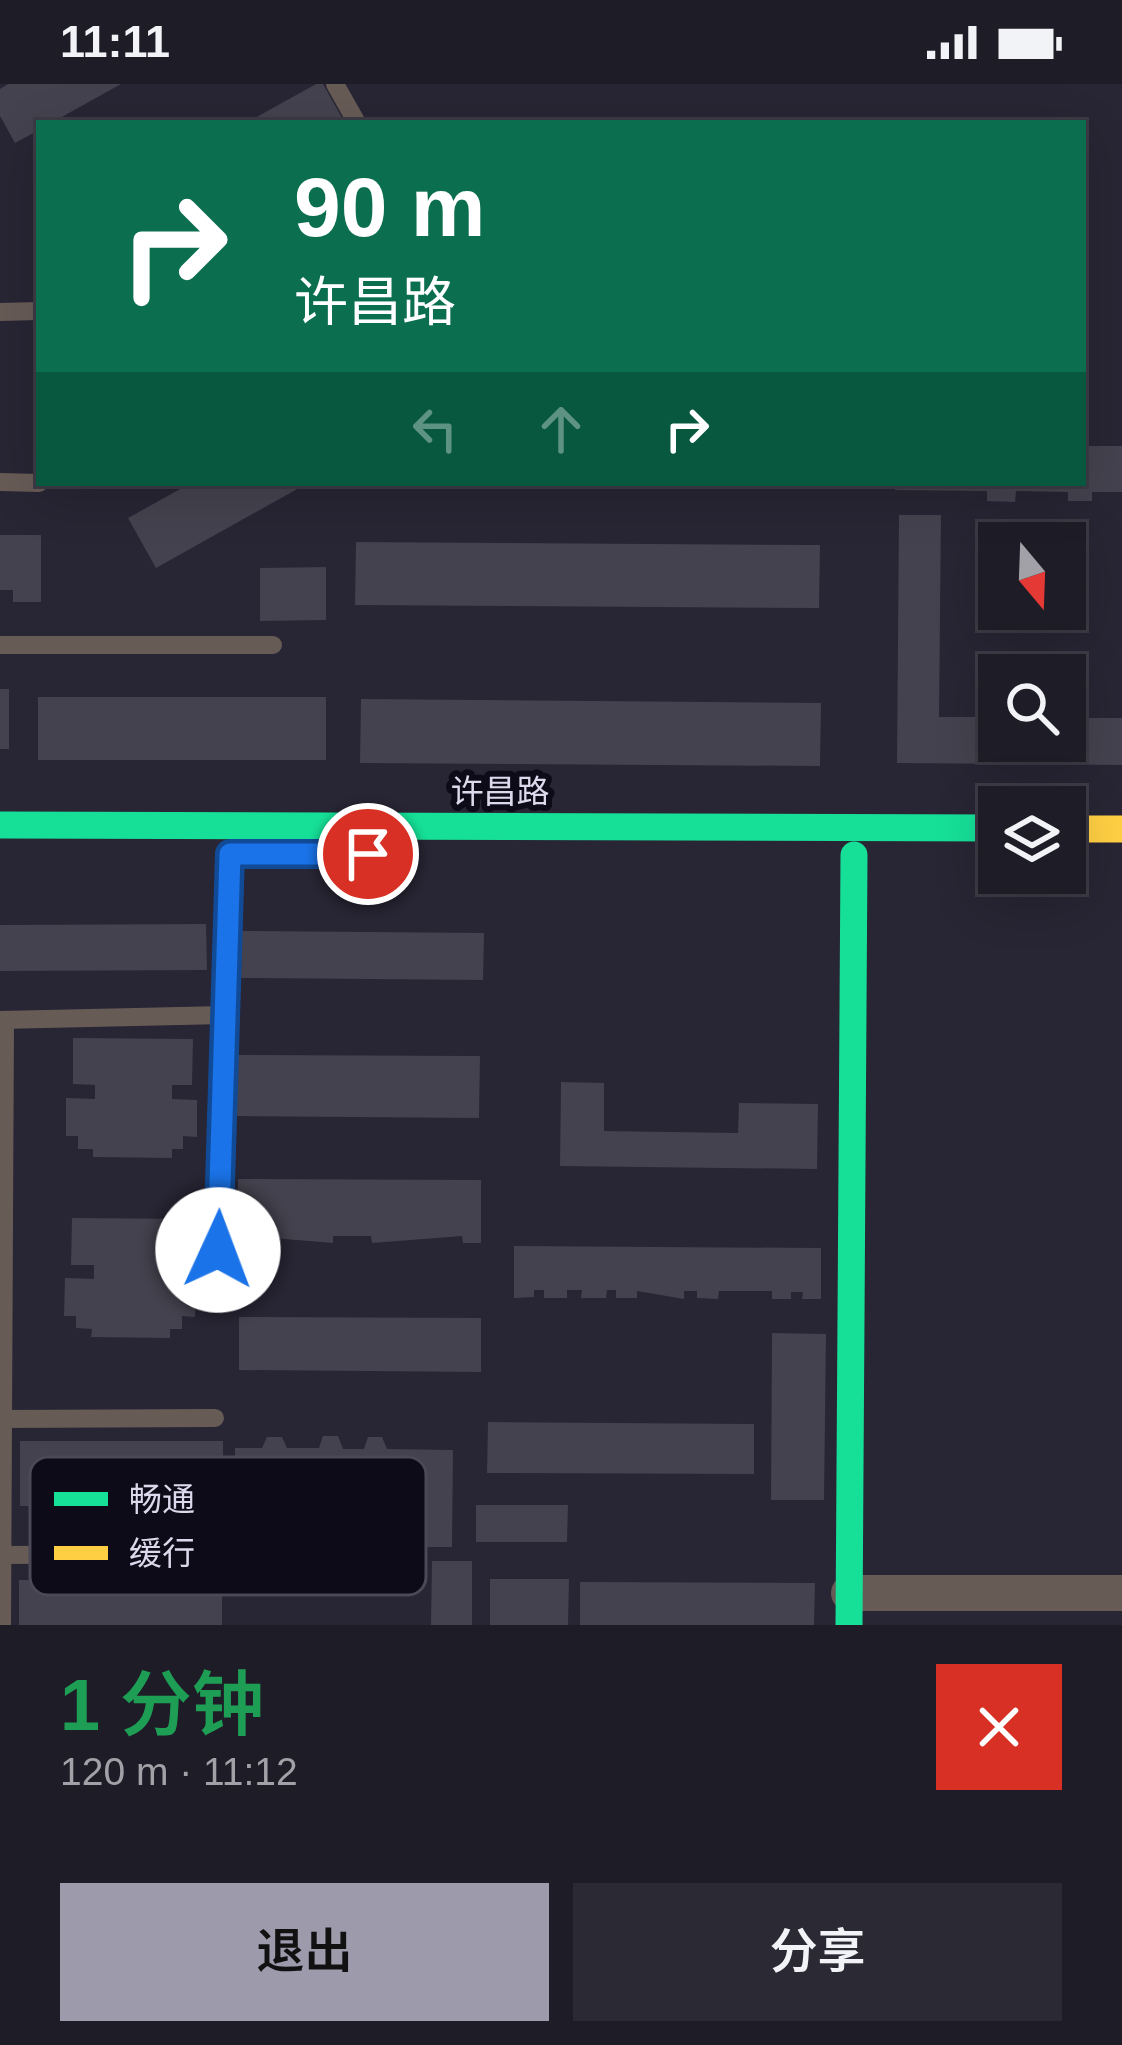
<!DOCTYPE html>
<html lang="zh">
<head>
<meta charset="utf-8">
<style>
  :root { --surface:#1e1c27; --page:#2b2933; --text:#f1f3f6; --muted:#a1a1a7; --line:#3c3a44; --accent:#9d9aac }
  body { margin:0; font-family:Arial,"Noto Sans SC",sans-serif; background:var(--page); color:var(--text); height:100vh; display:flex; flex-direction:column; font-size:45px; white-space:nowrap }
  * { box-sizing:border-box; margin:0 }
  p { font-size:39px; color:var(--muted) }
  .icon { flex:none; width:66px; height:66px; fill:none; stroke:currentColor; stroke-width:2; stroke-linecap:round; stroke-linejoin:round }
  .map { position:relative; height:1541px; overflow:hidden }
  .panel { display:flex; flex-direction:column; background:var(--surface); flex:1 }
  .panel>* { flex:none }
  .top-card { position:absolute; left:36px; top:36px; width:1050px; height:366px; border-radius:0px; box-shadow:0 12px 48px #0002,0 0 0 3px var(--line); background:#0b6e4f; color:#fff; overflow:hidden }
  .needle { width:78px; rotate:161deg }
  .tools { position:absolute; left:978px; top:438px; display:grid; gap:24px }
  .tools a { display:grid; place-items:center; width:108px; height:108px; border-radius:0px; background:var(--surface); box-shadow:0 12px 48px #0002,0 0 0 3px var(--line); font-size:60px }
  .pin { position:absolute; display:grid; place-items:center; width:102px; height:102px; color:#fff; margin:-51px; border:6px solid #fff; border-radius:50%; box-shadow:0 3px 12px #0007 }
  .me { position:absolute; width:132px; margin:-66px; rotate:2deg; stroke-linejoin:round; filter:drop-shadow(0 0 9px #0008) }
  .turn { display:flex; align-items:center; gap:42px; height:252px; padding:0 60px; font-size:54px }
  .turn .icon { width:156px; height:156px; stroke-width:2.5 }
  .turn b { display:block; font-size:84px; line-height:102px }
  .lanes { display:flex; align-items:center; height:114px; padding:0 60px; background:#0003; justify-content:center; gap:60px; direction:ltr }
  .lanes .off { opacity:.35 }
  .round { display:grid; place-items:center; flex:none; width:126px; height:126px; border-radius:0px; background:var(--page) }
  .head { display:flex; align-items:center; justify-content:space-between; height:204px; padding:0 60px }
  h1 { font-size:72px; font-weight:600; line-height:90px; color:#1e9e55 }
  .primary-button { display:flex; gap:24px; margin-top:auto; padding:24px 60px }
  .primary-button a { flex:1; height:138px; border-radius:0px; background:var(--accent); color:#111; font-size:48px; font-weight:600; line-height:138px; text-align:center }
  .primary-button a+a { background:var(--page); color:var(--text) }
  .status { display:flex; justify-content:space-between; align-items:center; height:84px; padding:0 60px; background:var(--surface); direction:ltr }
  .status svg { height:33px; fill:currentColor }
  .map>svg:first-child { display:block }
</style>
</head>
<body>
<div class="status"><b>11:11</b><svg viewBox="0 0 49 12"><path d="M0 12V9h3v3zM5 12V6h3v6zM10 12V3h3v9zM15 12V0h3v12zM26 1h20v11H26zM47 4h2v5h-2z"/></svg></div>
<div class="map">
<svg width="1122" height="1541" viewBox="0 0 1122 1541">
  <rect width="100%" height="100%" fill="#282534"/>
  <!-- building -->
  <path fill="#44424e" d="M8,0H121L51,39H39V46L15,59L0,32V5Z
    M316,0H323L345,39H246Z
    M1083,362H1122V408H1092V417H1068V408L1016,407L1015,418L987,417V407L895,406V399H1083Z
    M191,399H308L156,484L128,434Z
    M899,431H941L939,633H999V657H1065V634H1122V681L897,679Z
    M0,451H41V518H13V506H0Z
    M356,458L820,461L819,524L355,521Z
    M326,483V536L260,537V484Z
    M0,605H9V665H0Z
    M38,613H326V676H38Z
    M361,615L821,619L820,682L360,679Z
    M206,840L207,886L0,887V841Z
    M242,847L484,849L483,896L241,894Z
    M73,954L193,955L192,1001H172V1015L197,1016V1053L183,1052V1065H172V1074L93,1073V1065H78V1052H66V1014L95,1015V1001L73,1000Z
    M237,971L480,972L479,1034L237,1032Z
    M561,998L604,999V1047L738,1049L739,1019L818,1020L817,1085L560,1082Z
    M238,1095L481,1096V1159H463L462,1152L372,1159L371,1152H333V1159L237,1151Z
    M72,1134L191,1135V1181H170V1195H196L195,1233L182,1232V1245H170V1254L91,1253L92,1245L76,1244V1232H64L65,1194L94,1195V1181H71Z
    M514,1162L821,1164V1215H802L803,1208H791V1215H772V1207H719L718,1215L697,1214V1207H684V1215L637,1207V1214H616V1206H607L606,1214H581L582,1206H567V1214H544V1206H534V1213L514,1214Z
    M239,1233L481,1234V1288L239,1286Z
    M772,1249L826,1250L824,1416H771Z
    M488,1338L754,1340V1390L487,1389Z
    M323,1352H338L343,1365H364L368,1353H382L387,1365L453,1366L452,1463H418L419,1409H272L271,1465H235V1364H262L267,1353H282L287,1364H319Z
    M20,1357H223V1423L20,1422Z
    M476,1421H568L567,1458H476Z
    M432,1477H472V1541H431Z
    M490,1495H569L568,1541H490Z
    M19,1496H222V1541H19Z
    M580,1498L815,1499L814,1541H580Z"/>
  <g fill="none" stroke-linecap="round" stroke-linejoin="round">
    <!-- lane -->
    <path stroke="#675b56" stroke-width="18" d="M335,0L357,39
      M0,228L39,227
      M0,398L39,399
      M0,561H273
      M0,936L225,931
      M217,1213L230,770
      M0,1335L215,1334
      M0,1471L206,1470
      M2,1541L5,936"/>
    <!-- street -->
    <path stroke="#675b56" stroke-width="36" d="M849,1509H1122"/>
    <!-- fast -->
    <path stroke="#16e098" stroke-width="27" d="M0,741L999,744
      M849,1541L854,771"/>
    <!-- slow -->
    <path stroke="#ffcf43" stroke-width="27" d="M1065,745H1122"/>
  </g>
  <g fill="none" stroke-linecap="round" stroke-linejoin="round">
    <!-- route casing -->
    <g stroke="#114b97" stroke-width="30">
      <path id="route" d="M218,1166L230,770H368"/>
    </g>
    <!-- route -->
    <use href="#route" stroke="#1a73e8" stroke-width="21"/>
  </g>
  <g text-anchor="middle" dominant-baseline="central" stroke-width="12" stroke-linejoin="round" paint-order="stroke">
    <!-- street labels -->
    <g font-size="33" fill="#dcd9ec" stroke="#0d0b17">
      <text x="500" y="707">许昌路</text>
    </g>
  </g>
  <!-- legend -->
  <rect x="30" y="1373" width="396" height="138" rx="18" fill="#0d0b17" stroke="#4b4957" stroke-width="3"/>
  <rect x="54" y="1408" width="54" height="14" fill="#16e098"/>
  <rect x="54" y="1462" width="54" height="14" fill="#ffcf43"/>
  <g font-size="33" fill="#dcd9ec">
    <text x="129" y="1427">畅通</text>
    <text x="129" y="1481">缓行</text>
  </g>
</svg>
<div class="tools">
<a><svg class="needle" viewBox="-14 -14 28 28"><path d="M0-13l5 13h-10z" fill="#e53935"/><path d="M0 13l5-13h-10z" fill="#a1a1a7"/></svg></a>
<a><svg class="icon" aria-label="search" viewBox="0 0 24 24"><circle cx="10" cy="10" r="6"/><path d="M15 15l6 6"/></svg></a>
<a><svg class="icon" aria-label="layers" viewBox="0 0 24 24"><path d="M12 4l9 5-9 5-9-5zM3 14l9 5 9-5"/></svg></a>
</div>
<div class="pin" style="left:368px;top:770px;background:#d93025"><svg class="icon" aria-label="arrive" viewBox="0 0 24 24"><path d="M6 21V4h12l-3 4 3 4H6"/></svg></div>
<svg class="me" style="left:218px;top:1166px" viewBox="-20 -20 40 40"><circle r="19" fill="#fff"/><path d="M0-13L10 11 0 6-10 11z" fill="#1a73e8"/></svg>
<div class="top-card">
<div class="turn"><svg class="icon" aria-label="right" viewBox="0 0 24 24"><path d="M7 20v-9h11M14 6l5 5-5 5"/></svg><div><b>90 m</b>许昌路</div></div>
<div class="lanes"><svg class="icon off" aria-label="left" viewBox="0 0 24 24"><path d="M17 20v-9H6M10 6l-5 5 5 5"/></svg><svg class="icon off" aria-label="ahead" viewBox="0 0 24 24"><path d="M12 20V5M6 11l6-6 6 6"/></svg><svg class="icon" aria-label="right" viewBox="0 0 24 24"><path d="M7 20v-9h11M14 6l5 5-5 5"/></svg></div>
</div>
</div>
<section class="panel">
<div class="head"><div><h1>1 分钟</h1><p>120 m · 11:12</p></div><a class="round" style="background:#d93025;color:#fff"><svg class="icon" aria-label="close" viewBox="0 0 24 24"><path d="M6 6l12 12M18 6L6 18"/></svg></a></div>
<div class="primary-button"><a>退出</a><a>分享</a></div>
</section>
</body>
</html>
